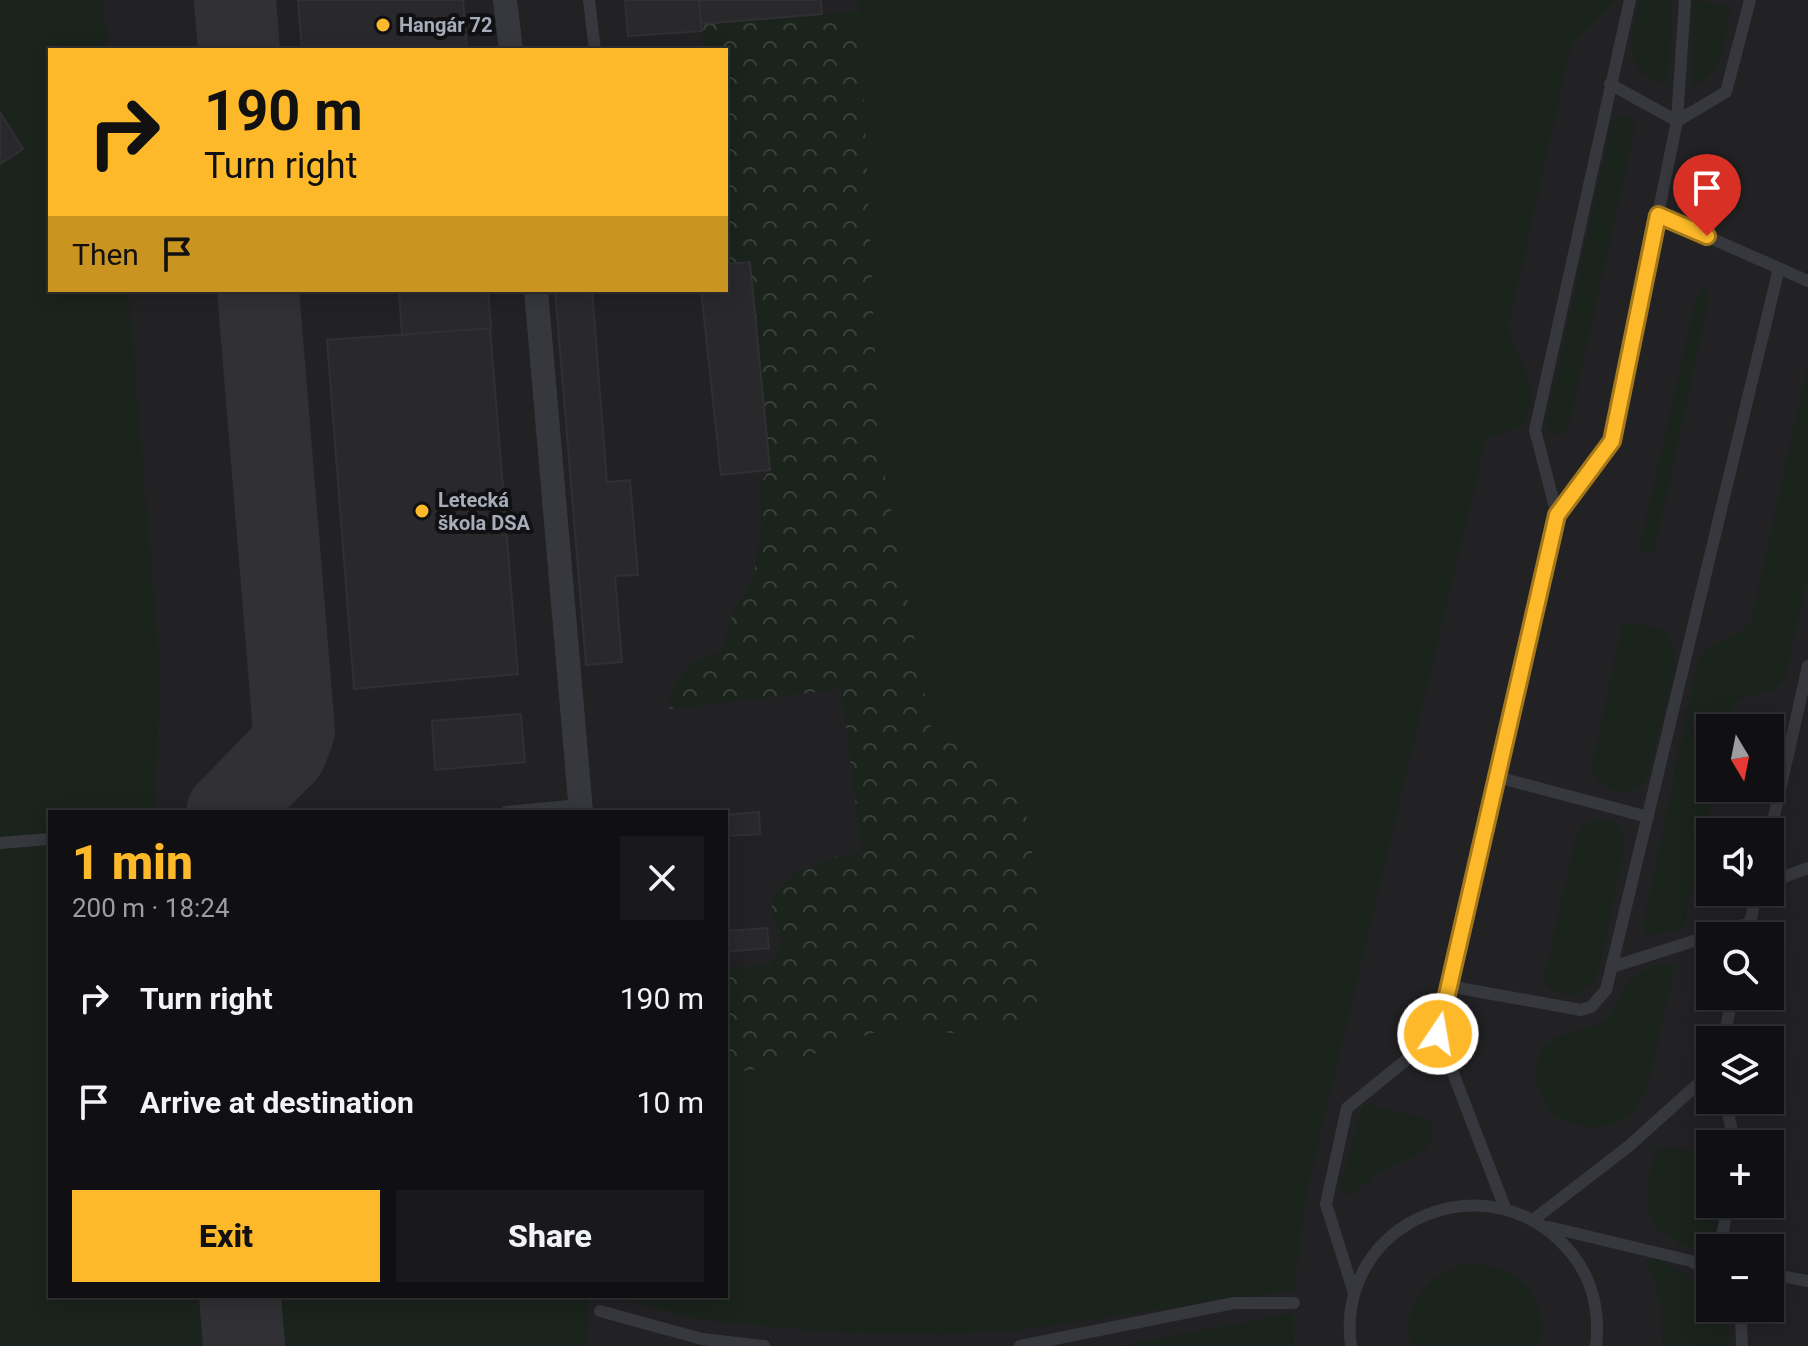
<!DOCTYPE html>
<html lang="en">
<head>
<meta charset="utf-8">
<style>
  :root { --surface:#101012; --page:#19191b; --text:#f1f3f6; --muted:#9c9d9f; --line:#303032; --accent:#fdb929 }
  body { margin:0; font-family:Roboto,sans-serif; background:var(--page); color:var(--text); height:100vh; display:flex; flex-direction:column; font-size:30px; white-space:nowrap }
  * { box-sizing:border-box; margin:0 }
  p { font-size:26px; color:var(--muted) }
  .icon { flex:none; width:44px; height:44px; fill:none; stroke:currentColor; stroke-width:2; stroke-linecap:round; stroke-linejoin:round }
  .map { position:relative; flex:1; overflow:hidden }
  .drawer { position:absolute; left:48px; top:810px; width:680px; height:488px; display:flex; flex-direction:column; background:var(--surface); border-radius:0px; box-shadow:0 4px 20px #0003,0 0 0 2px var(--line) }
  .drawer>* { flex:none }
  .guide { position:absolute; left:48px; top:48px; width:680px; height:244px; border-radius:0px; box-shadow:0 4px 20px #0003,0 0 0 2px var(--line); background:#fdb929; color:#111; overflow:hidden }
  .needle { width:52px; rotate:170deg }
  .buttons { position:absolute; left:1696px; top:714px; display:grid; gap:16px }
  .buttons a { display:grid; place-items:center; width:88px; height:88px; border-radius:0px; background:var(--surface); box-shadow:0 4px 20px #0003,0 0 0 2px var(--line); font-size:40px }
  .pin { position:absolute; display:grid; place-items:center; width:68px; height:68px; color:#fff; margin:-82px -34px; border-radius:50% 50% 50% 0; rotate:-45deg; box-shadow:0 0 8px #0007 }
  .pin .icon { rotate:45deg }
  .me { position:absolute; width:88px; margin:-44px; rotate:12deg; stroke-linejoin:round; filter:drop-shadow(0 0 6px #0008) }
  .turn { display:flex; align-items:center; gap:28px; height:168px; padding:0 24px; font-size:36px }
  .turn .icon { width:104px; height:104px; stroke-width:2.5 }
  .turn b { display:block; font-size:56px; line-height:68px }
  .then { display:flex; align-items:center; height:76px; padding:0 24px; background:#0003; gap:16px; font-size:30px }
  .round { display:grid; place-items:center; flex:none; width:84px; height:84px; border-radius:0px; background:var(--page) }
  .head { display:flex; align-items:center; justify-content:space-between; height:136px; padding:0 24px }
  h1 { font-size:48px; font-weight:800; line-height:60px; color:var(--accent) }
  .button { display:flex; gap:16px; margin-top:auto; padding:16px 24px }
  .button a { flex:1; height:92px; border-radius:0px; background:var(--accent); color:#111; font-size:32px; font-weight:800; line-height:92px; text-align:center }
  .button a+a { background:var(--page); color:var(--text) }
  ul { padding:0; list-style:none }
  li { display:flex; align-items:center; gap:24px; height:104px; padding:0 24px }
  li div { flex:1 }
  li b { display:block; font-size:30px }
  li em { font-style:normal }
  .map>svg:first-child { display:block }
</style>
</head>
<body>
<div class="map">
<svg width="1808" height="1346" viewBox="0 0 1808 1346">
  <defs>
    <pattern id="forest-crowns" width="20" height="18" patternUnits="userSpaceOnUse" patternTransform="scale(2)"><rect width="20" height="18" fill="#1b231d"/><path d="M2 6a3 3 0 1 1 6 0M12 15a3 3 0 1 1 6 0" fill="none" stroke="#39403c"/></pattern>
  </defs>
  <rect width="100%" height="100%" fill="#161618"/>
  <!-- built -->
  <path fill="#222225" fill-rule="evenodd" d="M0,0H1808V1346H0ZM50,50H726V290H50ZM1710,728H1770V788H1710ZM50,812H726V1296H50ZM1710,832H1770V892H1710ZM1710,936H1770V996H1710ZM1710,1040H1770V1100H1710ZM1710,1144H1770V1204H1710ZM1710,1248H1770V1308H1710Z"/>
  <!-- green -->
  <path fill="#1b231d" d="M0,0H103L107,50H50V290H128L160,671L155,812H50V1296H201L205,1346H0Z
    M859,0H1616L1571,45L1508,328L1533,391L1527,418L1522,425L1486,439L1307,1190L1294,1290L1010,1331L946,1334L841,1333L706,1320L658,1309L630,1300L626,1296H726V1072H739L799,1061L829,1047L873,1033L925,1028L950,1033L995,1029L1036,1014L987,751L933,741L879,444Z
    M1639,0H1672L1668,84C1619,77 1632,34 1639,0Z
    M1693,0L1728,6L1730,9C1724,37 1724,76 1692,86Z
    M1627,115L1632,117L1635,128L1569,425L1561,434L1550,435L1546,424L1612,122L1615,117Z
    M1701,289H1705L1709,298L1654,553L1639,551L1697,295Z
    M1808,364V574L1785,678L1775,689L1737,699L1732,707L1727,728H1710V788H1714L1683,929L1646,936L1643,926L1698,661C1708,641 1735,638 1751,623Z
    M1623,622L1665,629L1675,653V665L1647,779C1629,799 1600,795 1592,767Z
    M1597,819L1614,821L1623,833L1625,843L1600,965L1594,982L1578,994C1565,995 1548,994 1544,979L1577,833L1582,826Z
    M1673,963L1675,967L1647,1088C1642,1099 1636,1111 1626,1118C1610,1130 1577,1129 1560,1119C1538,1106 1529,1069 1544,1048C1559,1028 1594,1033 1610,1015C1618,1005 1621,992 1628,982C1637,971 1659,963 1673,963Z
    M1363,1104L1426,1118L1431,1122C1434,1130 1434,1139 1428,1146C1418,1158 1395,1164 1382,1171C1369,1178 1357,1194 1344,1195L1341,1184Z
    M1665,1146L1710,1155V1204H1721L1712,1244L1699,1252C1640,1228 1642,1208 1655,1151Z
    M1652,1257L1689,1276L1710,1293V1308H1722L1727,1322L1731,1346H1662C1664,1312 1660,1292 1647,1261Z
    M1468,1263C1517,1265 1549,1294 1540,1346H1412C1400,1302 1429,1275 1468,1263Z
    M274,1296H588V1346H278Z
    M1293,1313L1294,1346H1121Z"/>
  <!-- forest -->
  <path fill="url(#forest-crowns)" d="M860,11L879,444L933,740L987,751L1024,803L1045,931L1036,1014L996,1029L950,1033L925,1028L873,1033L829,1047L799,1061L739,1072H726V967L769,966L782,942L773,917L771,896L794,873L839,856L862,854L841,689L669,709L672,687L695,662L721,652L733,613L753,578L762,525L760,483L770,470L750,262L726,264V50H703L701,24Z"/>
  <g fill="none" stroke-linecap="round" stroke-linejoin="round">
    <!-- taxiway -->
    <path stroke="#303035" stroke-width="82" d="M235,0L239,50
      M227,812L286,752L294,731L258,290
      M240,1296L244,1346"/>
  </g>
  <!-- building -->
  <path fill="#29292c" stroke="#303034" stroke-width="2" d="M298,0H463L467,50H302Z
    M625,0H699L702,31L628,36Z
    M699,0H821L822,14L701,24Z
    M0,112L23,149L0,164Z
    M750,262L770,470L721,475L701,290H726V264Z
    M488,290L491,328L402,335L399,291Z
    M555,290H592L607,482L630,480L638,575L615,576L622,662L586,665Z
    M490,328L518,674L354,689L327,340Z
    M521,714L525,762L435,770L432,721Z
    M759,812L760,834L726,836V815Z
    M767,928L769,948L726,952V931Z"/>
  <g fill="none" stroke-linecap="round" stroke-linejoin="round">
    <!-- lane -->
    <path stroke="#37383d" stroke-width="12" d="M589,0L595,50
      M1610,84L1677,121L1726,92L1750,0
      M1658,215L1808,281
      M1557,515L1535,430L1630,0
      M1497,777L1648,817
      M506,812L580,805
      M1770,834L1808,666
      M0,843L50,839
      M1770,882L1808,868
      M1747,936L1757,892
      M1612,967L1750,923
      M1448,986L1581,1010L1591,1007L1606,990L1779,268
      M1723,1040L1733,996
      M1725,1100L1735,1144
      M1505,1208L1438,1034L1557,515L1612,441L1677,121L1685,0
      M1533,1220L1629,1146L1710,1073
      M1549,1227L1691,1261L1710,1273
      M1719,1248L1729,1204
      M1770,1274L1808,1281
      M1354,1293L1326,1204L1347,1108L1438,1034
      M1736,1308L1741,1318L1742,1346
      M600,1311L702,1339L764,1346
      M1020,1346L1234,1303H1294
      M1351,1346C1334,1219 1493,1155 1572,1254C1593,1280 1600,1313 1596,1346"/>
    <!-- street -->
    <path stroke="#37383d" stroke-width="24" d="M505,0L511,50
      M536,290L581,812"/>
  </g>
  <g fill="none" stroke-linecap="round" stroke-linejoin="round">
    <!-- route casing -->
    <g stroke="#a4781b" stroke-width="20">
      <path id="route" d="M1438,1034L1557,515L1612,441L1658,215L1707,236"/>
    </g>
    <!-- route -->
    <use href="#route" stroke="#fdb929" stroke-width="14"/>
  </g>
  <!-- markers -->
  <g fill="#fdb929" stroke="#111113" stroke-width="3">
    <circle cx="383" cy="25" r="8"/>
    <circle cx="422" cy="511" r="8"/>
  </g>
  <g text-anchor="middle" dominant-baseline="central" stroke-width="8" stroke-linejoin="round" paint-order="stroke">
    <!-- poi labels -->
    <g font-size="20" font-weight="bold" fill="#a7acb9" stroke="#111113" text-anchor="start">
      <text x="399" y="25">Hangár 72</text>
      <text x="438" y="500">Letecká<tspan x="438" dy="23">škola DSA</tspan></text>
    </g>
  </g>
</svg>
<div class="buttons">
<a><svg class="needle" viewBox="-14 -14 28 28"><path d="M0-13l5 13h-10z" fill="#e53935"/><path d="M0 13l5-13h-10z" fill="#9c9d9f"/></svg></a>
<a><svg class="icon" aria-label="sound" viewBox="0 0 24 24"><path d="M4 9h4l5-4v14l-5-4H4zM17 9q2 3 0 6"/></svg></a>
<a><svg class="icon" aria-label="search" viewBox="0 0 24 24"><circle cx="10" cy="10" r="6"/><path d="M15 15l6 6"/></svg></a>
<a><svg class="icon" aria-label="layers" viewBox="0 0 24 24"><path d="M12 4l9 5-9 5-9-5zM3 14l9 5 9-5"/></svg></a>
<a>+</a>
<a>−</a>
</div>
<div class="pin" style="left:1707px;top:236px;background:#d93025"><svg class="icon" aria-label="arrive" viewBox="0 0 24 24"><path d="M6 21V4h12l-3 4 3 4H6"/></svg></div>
<svg class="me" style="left:1438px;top:1034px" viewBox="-20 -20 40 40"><circle r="17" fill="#fdb929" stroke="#fff" stroke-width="3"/><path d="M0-11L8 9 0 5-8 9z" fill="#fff"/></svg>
<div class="guide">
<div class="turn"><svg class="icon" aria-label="right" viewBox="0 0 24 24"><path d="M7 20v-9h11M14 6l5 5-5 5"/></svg><div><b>190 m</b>Turn right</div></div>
<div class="then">Then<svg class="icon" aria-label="arrive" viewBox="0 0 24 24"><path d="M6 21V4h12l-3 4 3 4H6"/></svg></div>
</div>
<section class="drawer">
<div class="head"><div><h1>1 min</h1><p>200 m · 18:24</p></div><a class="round"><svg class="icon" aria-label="close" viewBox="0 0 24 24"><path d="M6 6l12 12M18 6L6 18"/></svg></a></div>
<ul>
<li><svg class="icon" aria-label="right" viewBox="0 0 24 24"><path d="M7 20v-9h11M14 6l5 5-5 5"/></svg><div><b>Turn right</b></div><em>190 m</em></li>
<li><svg class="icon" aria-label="arrive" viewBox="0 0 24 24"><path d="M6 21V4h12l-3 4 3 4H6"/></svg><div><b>Arrive at destination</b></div><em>10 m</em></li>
</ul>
<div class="button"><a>Exit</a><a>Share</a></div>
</section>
</div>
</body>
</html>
